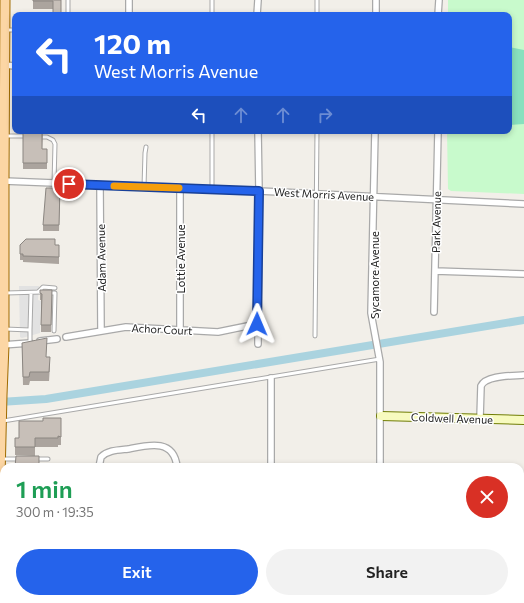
<!DOCTYPE html>
<html lang="en">
<head>
<meta charset="utf-8">
<style>
  :root { --surface:#fff; --page:#f2f2f2; --text:#222; --muted:#767676; --accent:#2563eb }
  body { margin:0; font-family:Commissioner,sans-serif; background:var(--page); color:var(--text); height:100vh; display:flex; flex-direction:column; font-size:15px; white-space:nowrap }
  * { box-sizing:border-box; margin:0 }
  p { font-size:13px; color:var(--muted) }
  .icon { flex:none; width:22px; height:22px; fill:none; stroke:currentColor; stroke-width:2; stroke-linecap:round; stroke-linejoin:round }
  .map { position:relative; flex:1; overflow:hidden }
  .sheet { position:absolute; left:0px; top:463px; width:524px; height:140px; display:flex; flex-direction:column; background:var(--surface); border-radius:12px 12px 0 0; box-shadow:0 2px 6px #0003 }
  .sheet>* { flex:none }
  .hud { position:absolute; left:12px; top:12px; width:500px; height:122px; border-radius:8px; box-shadow:0 2px 6px #0003; background:#2563eb; color:#fff; overflow:hidden }
  .pin { position:absolute; display:grid; place-items:center; width:34px; height:34px; color:#fff; margin:-17px; border:2px solid #fff; border-radius:50%; box-shadow:0 1px 4px #0007 }
  .me { position:absolute; width:44px; margin:-22px; rotate:1deg; stroke-linejoin:round; filter:drop-shadow(0 0 3px #0008) }
  .turn { display:flex; align-items:center; gap:14px; height:84px; padding:0 16px; font-size:18px }
  .turn .icon { width:52px; height:52px; stroke-width:2.5 }
  .turn b { display:block; font-size:28px; line-height:34px }
  .lanes { display:flex; align-items:center; height:38px; padding:0 16px; background:#0003; justify-content:center; gap:20px; direction:ltr }
  .lanes .off { opacity:.35 }
  .round { display:grid; place-items:center; flex:none; width:42px; height:42px; border-radius:21px; background:var(--page) }
  .head { display:flex; align-items:center; justify-content:space-between; height:68px; padding:0 16px }
  h1 { font-size:24px; font-weight:600; line-height:30px; color:#1e9e55 }
  .button { display:flex; gap:8px; margin-top:auto; padding:8px 16px }
  .button a { flex:1; height:46px; border-radius:24px; background:var(--accent); color:#fff; font-size:16px; font-weight:600; line-height:46px; text-align:center }
  .button a+a { background:var(--page); color:var(--text) }
  .map>svg:first-child { display:block }
</style>
</head>
<body>
<div class="map">
<svg width="524" height="603" viewBox="0 0 524 603">
  <rect width="100%" height="100%" fill="#f2efe9"/>
  <!-- park -->
  <path fill="#c8facc" d="M448,0H524V194L451,191L448,189L447,131H509V15H448Z"/>
  <!-- pitch -->
  <path fill="#88e0be" d="M509,47L524,50V124L509,125Z"/>
  <!-- parking -->
  <path fill="#e2e2e2" d="M19,286H39L38,300L41,301L40,333L22,338L20,337Z"/>
  <g fill="none" stroke-linecap="round" stroke-linejoin="round">
    <!-- canal -->
    <path stroke="#aad3df" stroke-width="8" d="M0,402L46,399L524,320"/>
    <!-- lane casing -->
    <g stroke="#a9a9a9" stroke-width="5">
      <path id="lane" d="M68,15V0
        M212,15V0
        M317,15V0
        M7,30H15
        M6,136H26
        M40,137H47L53,140L55,144L54,183
        M144,187L145,153L146,147
        M212,189V131
        M38,292L43,287L55,288
        M6,293L42,292
        M48,293H55L54,331
        M5,329L30,330L31,293
        M315,336L317,131
        M30,343V330
        M3,421L380,359
        M2,459H18
        M36,459H48
        M0,544L4,545
        M68,599V603"/>
    </g>
    <!-- street casing -->
    <g stroke="#a9a9a9" stroke-width="8">
      <path id="street" d="M129,15V0
        M257,15L258,0
        M376,15V0
        M438,15L439,0
        M4,65L15,66
        M375,131L371,313L380,362V467
        M4,181L259,191L524,204
        M100,185L101,330
        M180,188V329
        M435,271L524,274
        M434,312L438,131
        M66,337L126,327L218,332L257,324
        M40,341L57,339
        M258,344L259,191L258,131
        M2,345L30,343
        M271,378V467
        M480,418L481,386C486,375 513,376 524,375
        M99,467L101,457C108,450 119,450 128,449C148,445 174,438 177,467
        M520,527H524
        M99,599V603
        M173,603L174,599
        M270,603V599
        M379,603V599"/>
    </g>
    <!-- secondary casing -->
    <g stroke="#707d05" stroke-width="10">
      <path id="secondary" d="M381,416L524,420"/>
    </g>
    <!-- primary casing -->
    <g stroke="#a06b00" stroke-width="11">
      <path id="primary" d="M0,478L2,395L4,345V181L5,0"/>
    </g>
    <!-- lane -->
    <use href="#lane" stroke="#fff" stroke-width="3"/>
    <!-- street -->
    <use href="#street" stroke="#fff" stroke-width="5.5"/>
    <!-- secondary -->
    <use href="#secondary" stroke="#f7fabf" stroke-width="8"/>
    <!-- primary -->
    <use href="#primary" stroke="#fcd6a4" stroke-width="9"/>
  </g>
  <!-- wall -->
  <path fill="#aba49e" d="M33,0H61V15H53V9H33Z
    M22,131H60V132H43L42,149H47V169H23V133Z
    M60,195L59,231H43V225Z
    M20,245H59V264L23,262V260H20Z
    M40,290H52L51,332H41V300H40Z
    M22,343L46,357L50,365L49,381H30L29,385H23Z
    M61,418V445H58V447H35V456L15,455V438H19L43,421Z"/>
  <!-- building -->
  <path fill="#c7bfb8" stroke="#8b8681" d="M33,0H61V13H53V1H33Z
    M23,133H42V149H47V163H23Z
    M46,188H60L59,225H43Z
    M26,239H55V245H59V257L23,256V254H20V245Z
    M40,290H52L51,325H41L42,294L40,293Z
    M47,338L46,357H50L49,372H30L29,377H23L22,343Z
    M43,418H61V437L58,436V438H35V447H15V438H19V421H43Z
    M16,456H39V467H15Z
    M14,599H59V603H14Z"/>
  <g fill="none" stroke-linecap="round" stroke-linejoin="round">
    <!-- route casing -->
    <g stroke="#184099" stroke-width="10">
      <path id="route" d="M69,184L259,191L257,324"/>
    </g>
    <!-- route -->
    <use href="#route" stroke="#2563eb" stroke-width="7"/>
    <!-- slow -->
    <path stroke="#f59e0b" stroke-width="7" d="M114,186L179,188"/>
  </g>
  <g text-anchor="middle" dominant-baseline="central" stroke-width="3" stroke-linejoin="round" paint-order="stroke">
    <!-- street labels -->
    <g font-size="11" fill="#222" stroke="#fff">
      <text transform="translate(324 194) rotate(3)">West Morris Avenue</text>
      <text transform="translate(436 222) rotate(-89)">Park Avenue</text>
      <text transform="translate(101 258) rotate(-91)">Adam Avenue</text>
      <text transform="translate(180 259) rotate(-90)">Lottie Avenue</text>
      <text transform="translate(374 275) rotate(-90)">Sycamore Avenue</text>
      <text transform="translate(162 329) rotate(3)">Achor Court</text>
      <text transform="translate(452 418) rotate(2)">Coldwell Avenue</text>
    </g>
  </g>
</svg>
<div class="pin" style="left:69px;top:184px;background:#d93025"><svg class="icon" aria-label="arrive" viewBox="0 0 24 24"><path d="M6 21V4h12l-3 4 3 4H6"/></svg></div>
<svg class="me" style="left:257px;top:324px" viewBox="-20 -20 40 40"><path d="M0-17L14 15 0 8-14 15z" fill="#2563eb" stroke="#fff" stroke-width="4"/></svg>
<div class="hud">
<div class="turn"><svg class="icon" aria-label="left" viewBox="0 0 24 24"><path d="M17 20v-9H6M10 6l-5 5 5 5"/></svg><div><b>120 m</b>West Morris Avenue</div></div>
<div class="lanes"><svg class="icon" aria-label="left" viewBox="0 0 24 24"><path d="M17 20v-9H6M10 6l-5 5 5 5"/></svg><svg class="icon off" aria-label="ahead" viewBox="0 0 24 24"><path d="M12 20V5M6 11l6-6 6 6"/></svg><svg class="icon off" aria-label="ahead" viewBox="0 0 24 24"><path d="M12 20V5M6 11l6-6 6 6"/></svg><svg class="icon off" aria-label="right" viewBox="0 0 24 24"><path d="M7 20v-9h11M14 6l5 5-5 5"/></svg></div>
</div>
<section class="sheet">
<div class="head"><div><h1>1 min</h1><p>300 m · 19:35</p></div><a class="round" style="background:#d93025;color:#fff"><svg class="icon" aria-label="close" viewBox="0 0 24 24"><path d="M6 6l12 12M18 6L6 18"/></svg></a></div>
<div class="button"><a>Exit</a><a>Share</a></div>
</section>
</div>
</body>
</html>
